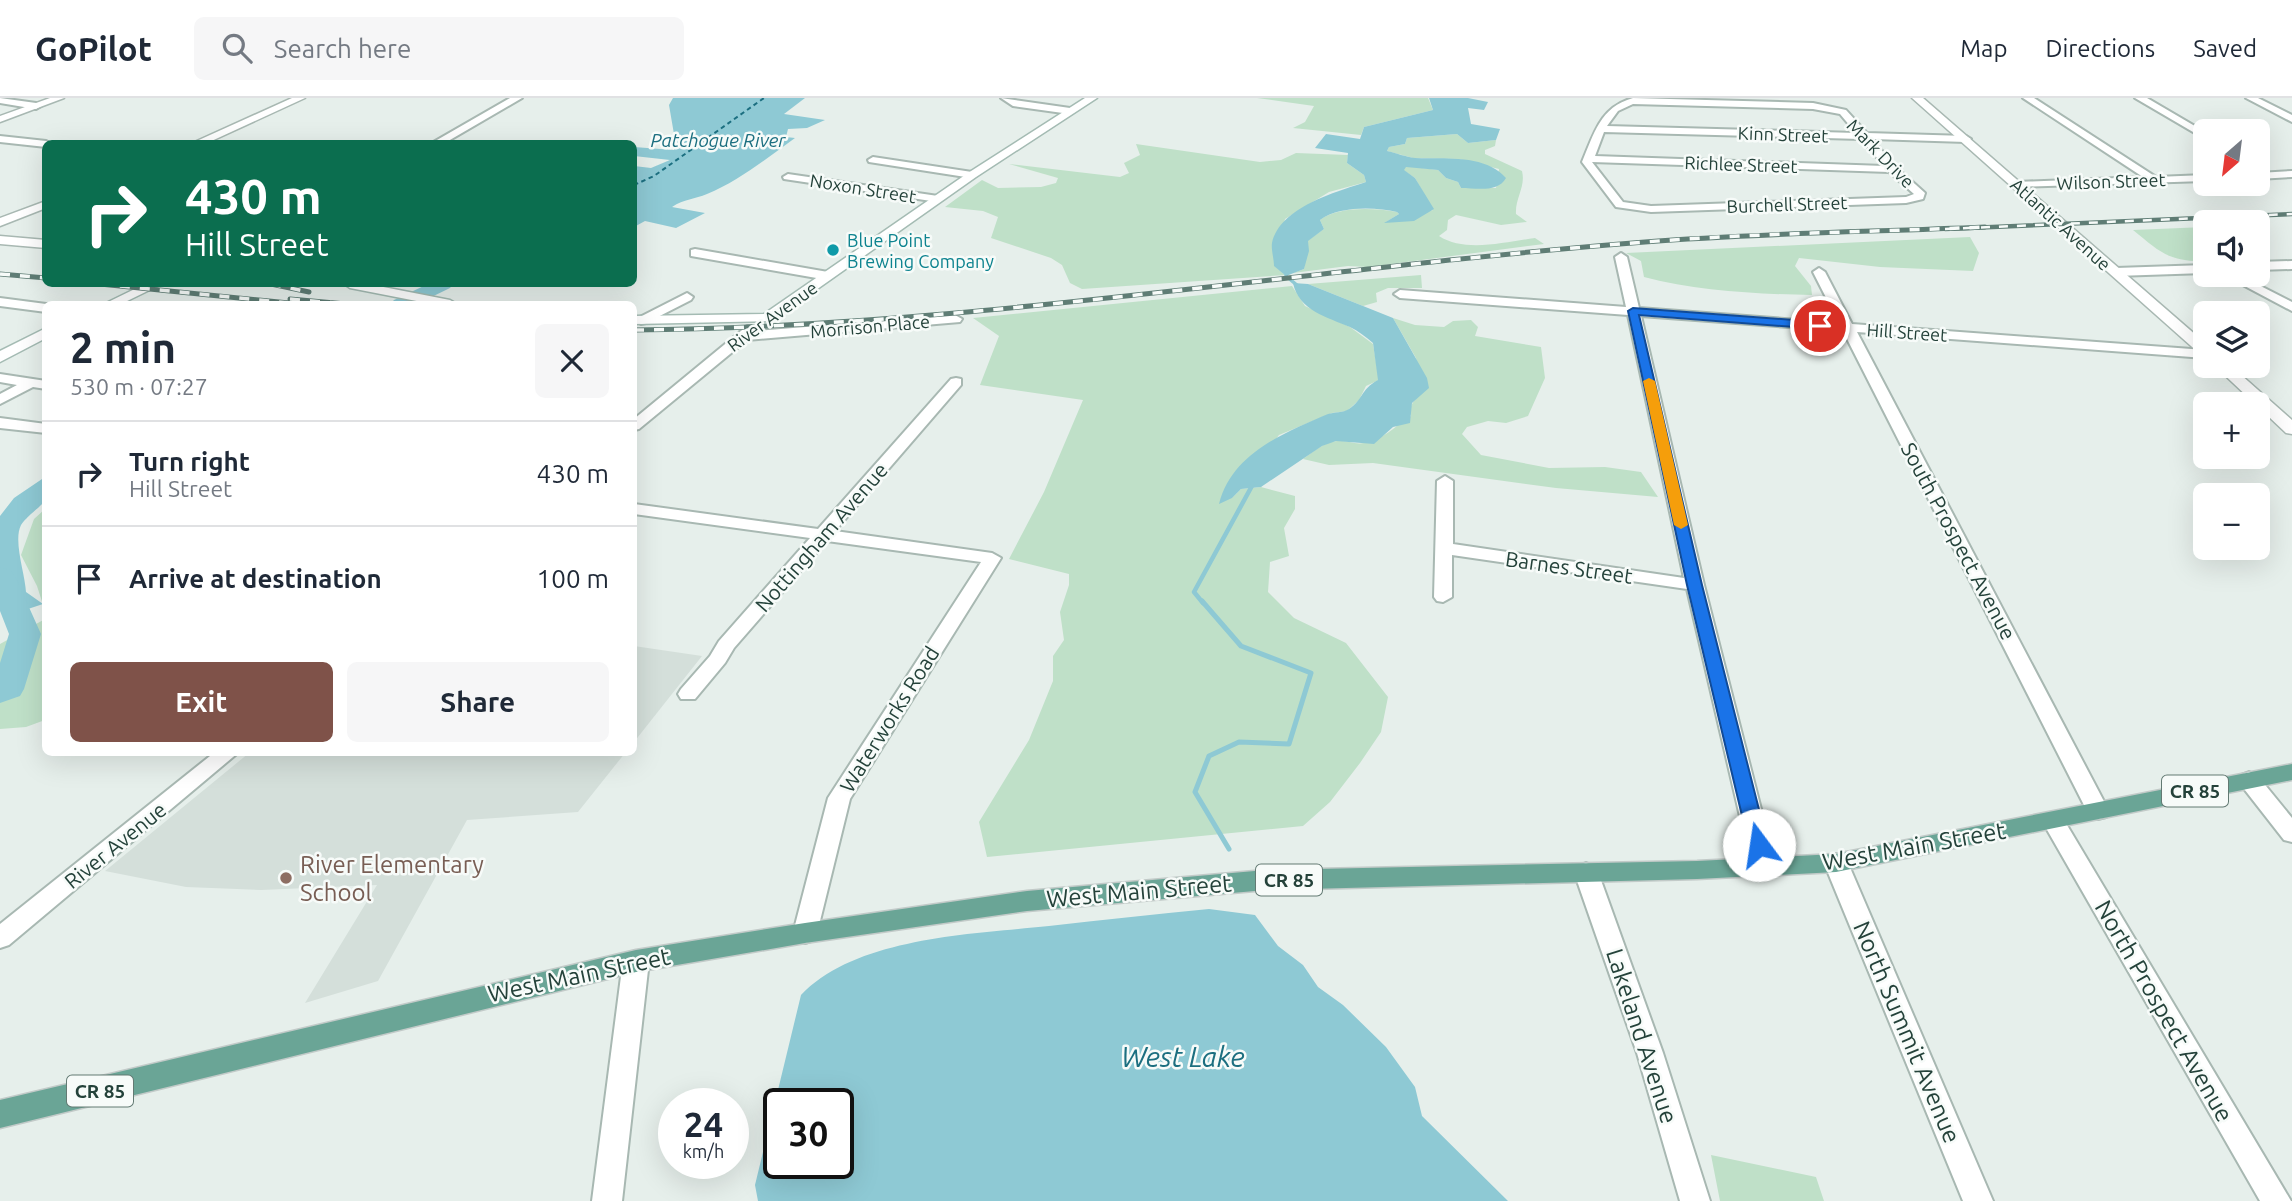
<!DOCTYPE html>
<html lang="en">
<head>
<meta charset="utf-8">
<style>
  :root { --surface:#fff; --page:#f6f6f7; --text:#1f2937; --muted:#747a83; --line:#e0e1e3; --accent:#7f5249 }
  body { margin:0; font-family:Ubuntu,sans-serif; background:var(--page); color:var(--text); height:100vh; display:flex; flex-direction:column; font-size:26px; white-space:nowrap }
  * { box-sizing:border-box; margin:0 }
  p { font-size:23px; color:var(--muted) }
  .icon { flex:none; width:38px; height:38px; fill:none; stroke:currentColor; stroke-width:2; stroke-linecap:round; stroke-linejoin:round }
  .map { position:relative; flex:1; overflow:hidden }
  .panel { position:absolute; left:42px; top:203px; width:595px; height:455px; display:flex; flex-direction:column; background:var(--surface); border-radius:10px; box-shadow:0 7px 28px #0002 }
  .panel>* { flex:none }
  .hud { position:absolute; left:42px; top:42px; width:595px; height:147px; border-radius:10px; box-shadow:0 7px 28px #0002; background:#0b6e4f; color:#fff; overflow:hidden }
  .needle { width:46px; rotate:208deg }
  .fabs { position:absolute; left:2193px; top:21px; display:grid; gap:14px }
  .fabs a { display:grid; place-items:center; width:77px; height:77px; border-radius:10px; background:var(--surface); box-shadow:0 7px 28px #0002; font-size:35px }
  .speed { position:absolute; left:658px; top:990px; display:flex; gap:14px; font-size:35px; font-weight:700; text-align:center }
  .speed>* { display:grid; place-content:center; width:91px; height:91px; border-radius:50%; background:var(--surface); box-shadow:0 7px 28px #0002; line-height:1 }
  .speed small { font-size:18px; font-weight:400 }
  .speed .limit { border:4px solid #111; border-radius:10px; background:#fff; color:#111 }
  .pin { position:absolute; display:grid; place-items:center; width:60px; height:60px; color:#fff; margin:-30px; border:4px solid #fff; border-radius:50%; box-shadow:0 2px 7px #0007 }
  .me { position:absolute; width:77px; margin:-38px; rotate:346deg; stroke-linejoin:round; filter:drop-shadow(0 0 5px #0008) }
  .turn { display:flex; align-items:center; gap:24px; height:147px; padding:0 28px; font-size:32px }
  .turn .icon { width:91px; height:91px; stroke-width:2.5 }
  .turn b { display:block; font-size:49px; line-height:60px }
  .round { display:grid; place-items:center; flex:none; width:74px; height:74px; border-radius:10px; background:var(--page) }
  .headline { display:flex; align-items:center; justify-content:space-between; height:119px; padding:0 28px }
  h1 { font-size:42px; font-weight:700; line-height:52px }
  .button { display:flex; gap:14px; margin-top:auto; padding:14px 28px }
  .button a { flex:1; height:80px; border-radius:10px; background:var(--accent); color:#fff; font-size:28px; font-weight:700; line-height:80px; text-align:center }
  .button a+a { background:var(--page); color:var(--text) }
  ul { padding:0; list-style:none }
  li { display:flex; align-items:center; gap:21px; height:105px; padding:0 28px; border-top:2px solid var(--line) }
  li div { flex:1 }
  li b { display:block; font-size:26px }
  li em { font-style:normal }
  header { display:flex; align-items:center; gap:42px; box-sizing:border-box; height:98px; padding:0 35px; background:var(--surface); border-bottom:2px solid var(--line) }
  header strong { font-size:33px }
  nav { display:flex; gap:38px; margin-inline-start:auto; font-size:24px }
  .search { width:490px; height:63px; background:var(--page); display:flex; align-items:center; gap:18px; box-sizing:border-box; padding:0 24px; border-radius:10px; color:var(--muted); font-size:26px }
  .map>svg:first-child { display:block }
</style>
</head>
<body>
<header>
<strong>GoPilot</strong>
<div class="search"><svg class="icon" aria-label="search" viewBox="0 0 24 24"><circle cx="10" cy="10" r="6"/><path d="M15 15l6 6"/></svg>Search here</div>
<nav><a>Map</a><a>Directions</a><a>Saved</a></nav>
</header>
<div class="map">
<svg width="2292" height="1103" viewBox="0 0 2292 1103">
  <rect width="100%" height="100%" fill="#e6efeb"/>
  <!-- built -->
  <path fill="#d4dfda" d="M634,548L702,558L634,644Z
    M249,655V654L625,655L578,714L467,722L378,883L305,905L377,787L261,792L186,789L105,773Z"/>
  <!-- green -->
  <path fill="#bfe0c8" d="M1257,0H1428L1433,12L1364,29L1361,37L1293,30L1305,24L1314,8Z
    M1457,36L1468,45L1496,42L1495,48L1485,52V56L1522,73C1526,89 1515,100 1516,116L1527,124L1501,127L1456,117L1448,122L1447,132L1439,138C1465,155 1505,144 1535,140L1544,146L1368,169L1348,168L1293,175L1304,171L1307,143L1324,131L1320,122C1339,108 1374,110 1397,114L1399,116L1386,124L1433,112L1415,80L1403,72L1406,68L1438,72L1446,80L1458,84L1461,90H1496L1499,71L1459,61L1413,60L1387,53L1389,49L1405,46L1407,40Z
    M1136,46L1260,64L1281,62L1296,55L1348,57L1347,65L1364,77L1366,84L1329,94L1285,121L1275,168L1285,177L1082,191L1070,185L1062,167L1051,160L991,140L998,119L983,113L945,109L982,82L998,90L1041,89L1056,85L1058,80L1009,66L1120,79L1129,75L1124,65L1140,57Z
    M2205,129V163C2169,164 2160,154 2133,132Z
    M1970,139L1979,155L1973,173L1880,169L1799,160L1795,168L1811,188L1812,197C1757,196 1697,193 1644,179L1641,163L1626,155Z
    M1421,177L1422,190H1388L1376,195L1377,204L1363,208L1308,186Z
    M1292,188L1305,208L1350,229L1373,246L1379,282L1366,288L1359,302L1347,313L1332,315L1279,337L1232,400L1241,391L1261,389L1295,398V411L1284,430L1289,458L1270,464L1268,494L1294,520L1346,545L1388,599L1381,634L1360,665L1330,704L1303,728L987,759L979,724L1029,642L1053,583V558L1064,542L1060,514L1069,487V476L1009,461L1044,394L1083,302L980,287L999,238L973,220Z
    M1393,220L1415,227L1444,229L1453,223L1471,222L1478,229L1475,238L1541,249L1545,280L1528,318L1506,325L1488,323L1467,329L1462,336L1481,357L1549,370L1605,369L1641,374L1658,399L1556,390L1373,365L1329,367L1303,361C1313,354 1324,344 1337,343C1346,342 1355,347 1364,345C1383,342 1395,328 1411,318C1408,308 1414,303 1421,295L1416,260Z
    M45,411V513L37,488L21,457L34,421Z
    M45,521V622L26,629L0,631V546Z
    M1711,1057L1816,1079L1824,1103H1720Z"/>
  <!-- water -->
  <path fill="#8ec9d4" fill-rule="evenodd" d="M673,0H805L784,16L825,22L807,30L788,31L786,39L795,40C767,60 739,83 707,96C695,101 684,101 672,109L705,115L676,130L645,123L634,129V68L651,70L670,62L634,58V49L674,52L675,42L669,7Z
    M1429,0H1468L1488,4L1484,12L1468,10L1471,26L1500,31L1496,42L1468,45L1457,36L1407,40L1405,46L1389,49L1387,53C1396,55 1406,59 1415,60C1444,61 1486,56 1506,80C1498,95 1476,90 1461,90L1458,84L1446,80L1438,72L1406,69L1404,72L1415,80L1434,111L1414,123L1384,125L1399,116L1397,114C1375,109 1339,108 1320,122L1324,131L1308,143L1309,153L1304,171L1286,178L1274,168C1274,161 1271,152 1272,145C1280,109 1336,94 1366,84L1364,77L1347,65L1348,55L1315,50L1326,36L1360,41L1364,29L1433,12Z
    M1293,185L1308,186L1393,220L1427,280L1429,290L1412,305L1410,325L1393,329L1374,346L1336,343L1322,348L1261,389L1241,391L1232,400L1219,406C1232,355 1284,335 1328,316C1334,314 1343,315 1349,311C1363,302 1360,292 1378,282L1373,245C1366,239 1358,233 1350,229C1327,219 1299,213 1293,185Z
    M45,379V403C39,410 26,419 21,427C13,443 25,475 26,494L43,506L16,515L0,504V418L14,400Z
    M1209,811L1255,817L1278,848L1303,867L1318,889L1343,907L1386,949L1415,989L1422,1018L1508,1103H758L755,1087L801,897C856,839 973,836 1049,828C1102,822 1155,816 1209,811ZM779,1006H838V1066H779Z"/>
  <g fill="none" stroke-linecap="round" stroke-linejoin="round">
    <!-- stream-far2 -->
    <path stroke="#8ec9d4" stroke-width="3.5" d="M1287,173L1286,178L1298,188"/>
    <!-- stream-far1 -->
    <path stroke="#8ec9d4" stroke-width="4.5" d="M1203,505L1194,494L1253,386"/>
    <!-- stream -->
    <path stroke="#8ec9d4" stroke-width="5" d="M1202,503L1241,548L1311,575L1289,646L1239,644L1209,658L1195,694L1229,751"/>
    <!-- river -->
    <path fill="#8ec9d4" fill-rule="evenodd" d="M428,186H453L450,190L417,206H390L394,202Z
      M0,469L10,472L15,478L41,536L24,591L20,598L0,605V565L9,536L0,513Z"/>
    <!-- ferry -->
    <path stroke="#1c6f80" stroke-width="2" stroke-dasharray="4.5 3.5" stroke-linecap="butt" d="M634,87L654,78L764,0"/>
    <!-- minor casing -->
    <g stroke="#a8b8b2" stroke-width="4">
      <path id="minor" d="M0,0L36,5L41,8L36,11L0,5Z
        M510,0H522L443,46H430Z
        M1001,0L1070,10L1075,13L1070,16L1013,8Z
        M1633,0L1813,5L1846,12L1867,35L1966,38L1971,41L1966,44L1872,41L1896,69L1925,95L1923,101L1906,105L1651,114L1616,109L1582,64C1594,36 1600,9 1633,0ZM1633,6L1813,11L1840,16L1856,35L1607,28L1618,13ZM1604,34L1861,41L1884,68L1595,58ZM1592,64L1889,74L1914,96L1906,99L1651,108L1623,104Z
        M2023,0H2034L2156,79L2205,77V83L2013,89L2012,87L2017,84L2143,79Z
        M2135,0H2147L2205,34V41Z
        M2246,0H2258L2292,17V24Z
        M0,38L46,43L51,46H46V49L0,44Z
        M873,59L972,74L977,77L972,80L869,64L868,62Z
        M2292,73V79L2258,81V75Z
        M788,76L938,98L943,101L938,104L784,81L783,79Z
        M695,151L828,174L834,178L828,182L691,158V152Z
        M1621,155L1627,159L1639,210L1839,225L1813,174L1819,170L1825,174L1852,226L2205,252V260L1857,234L2109,713L2106,719L2098,721L2090,719L2087,713L1843,233L1641,218L1704,487L1776,770L1772,776L1764,779L1756,776L1752,770L1687,491L1452,457V499L1443,504L1437,503L1434,499L1437,383L1445,378L1453,383V446L1684,480L1628,217L1400,200L1394,196L1400,192L1626,209L1615,159Z
        M2292,163V171L2258,172V164Z
        M2205,167V175L2116,178L2110,174L2116,170Z
        M2224,177H2239L2292,204V213Z
        M687,195L693,199L691,202L646,225L641,226L634,222Z
        M0,200L46,206H48L46,214L0,208Z
        M955,217L962,221L960,224L747,242L639,331L634,332V321L747,228H757V233Z
        M0,276L46,283V291L33,289L0,306V296L17,287L0,284Z
        M956,280L961,281V287L835,433L992,455L1001,460L850,701L817,835L814,842L805,845L796,842L793,835L828,700L981,464L827,443L734,550L725,565L695,601H681L678,596L681,591L710,558L719,543L810,440L634,416V406L818,431L951,281Z
        M0,320L46,326V335L0,330Z
        M215,654H239L9,847L0,850V826Z
        M2249,674L2257,677L2292,720V744L2284,742L2241,687L2238,682L2241,677Z
        M2053,715L2061,717L2291,1103H2260L2042,723L2045,717Z
        M1836,756L1844,759L1848,765L1993,1103H1963L1824,765L1828,759Z
        M1586,765L1594,768L1598,774L1663,955L1710,1103H1680L1637,955L1574,774L1578,768Z
        M636,853L645,856L649,863L622,1103H592L623,863L627,856Z"/>
    </g>
    <!-- tertiary casing -->
    <g stroke="#a8b8b2" stroke-width="3">
      <path id="tertiary" d="M50,0H64L0,24V18Z
        M292,0H305L205,46H190Z
        M1912,0H1923L2205,245V257L2200,256Z
        M46,103V110L0,128V120Z
        M0,138L46,142V150L0,146Z
        M2215,268H2231L2292,322V336L2286,335Z"/>
    </g>
    <!-- secondary casing -->
    <g stroke="#a4bbb3" stroke-width="3">
      <path id="secondary" d="M1085,0H1097L976,79L772,223L634,226V218L764,216L968,75Z
        M145,186H162L121,206H104Z
        M344,186H368L450,202L457,206H432L350,190Z
        M46,230V240L0,264V253Z"/>
    </g>
    <!-- primary casing -->
    <g stroke="#c2cac8" stroke-width="3">
      <path id="primary" d="M2292,666V682L1836,774L1697,781L1266,792L1027,813L805,845L636,874L0,1030V1002L636,852L805,825L1027,793L1266,772L1697,763L1836,756Z"/>
    </g>
    <!-- minor -->
    <use href="#minor" fill="#fff" fill-rule="evenodd"/>
    <!-- tertiary -->
    <use href="#tertiary" fill="#fff" fill-rule="evenodd"/>
    <!-- secondary -->
    <use href="#secondary" fill="#fff" fill-rule="evenodd"/>
    <!-- primary -->
    <use href="#primary" fill="#6aa596" fill-rule="evenodd"/>
    <!-- rail-far1 casing -->
    <g stroke="#5f7d75" stroke-width="4.5">
      <path id="rail-far1" d="M1945,131L2292,116"/>
    </g>
    <!-- rail casing -->
    <g stroke="#5f7d75" stroke-width="5">
      <path id="rail" d="M0,176L46,180
        M100,186L299,206
        M271,186L309,194
        M290,201L346,206
        M634,232C972,229 1308,170 1645,144C1758,135 1872,134 1985,129"/>
    </g>
    <!-- rail-far1 -->
    <use href="#rail-far1" stroke="#f7fbf9" stroke-width="2.5" stroke-dasharray="9" stroke-linecap="butt"/>
    <!-- rail -->
    <use href="#rail" stroke="#f7fbf9" stroke-width="3.5" stroke-dasharray="10" stroke-linecap="butt"/>
  </g>
  <!-- route -->
  <path fill="#1a73e8" stroke="#114b97" stroke-width="2" d="M1633,210L1820,224L1825,228L1820,231L1639,217L1702,487L1768,747L1765,752H1752L1749,747L1687,487L1628,213Z"/>
  <!-- slow -->
  <path fill="#f59e0b" d="M1649,280L1655,283L1688,427L1681,431L1674,427L1643,283Z"/>
  <!-- markers -->
  <circle fill="#0f9aa8" stroke="#f7fbf9" stroke-width="2.5" cx="833" cy="152" r="7"/>
  <circle fill="#8d6e63" stroke="#f7fbf9" stroke-width="2.5" cx="286" cy="780" r="7"/>
  <g text-anchor="middle" dominant-baseline="central" stroke-width="5" stroke-linejoin="round" paint-order="stroke">
    <!-- far-street labels -->
    <g font-size="18" fill="#24423a" stroke="#f7fbf9">
      <text transform="translate(1783 36) rotate(2)">Kinn Street</text>
      <text transform="translate(1881 55) rotate(46)">Mark Drive</text>
      <text transform="translate(1741 66) rotate(2)">Richlee Street</text>
      <text transform="translate(2111 83) rotate(-2)">Wilson Street</text>
      <text transform="translate(863 90) rotate(9)">Noxon Street</text>
      <text transform="translate(1787 106) rotate(-2)">Burchell Street</text>
      <text transform="translate(2061 126) rotate(42)">Atlantic Avenue</text>
      <text transform="translate(772 218) rotate(-36)">River Avenue</text>
      <text transform="translate(870 228) rotate(-5)">Morrison Place</text>
      <text transform="translate(1907 234) rotate(4)">Hill Street</text>
    </g>
    <!-- far-culture labels -->
    <g font-size="18" fill="#0d838f" stroke="#f7fbf9" text-anchor="start">
      <text x="847" y="142">Blue Point<tspan x="847" dy="21">Brewing Company</tspan></text>
    </g>
    <!-- far-water labels -->
    <g font-size="19" font-style="italic" fill="#1c6f80" stroke="#f7fbf9">
      <text x="718" y="42">Patchogue River</text>
    </g>
    <!-- shield labels -->
    <g fill="#f7fbf9" stroke="#637a73" stroke-width="2">
      <rect x="2162" y="677.5" width="66" height="31" rx="5"/>
      <rect x="1256" y="766.5" width="66" height="31" rx="5"/>
      <rect x="67" y="977.5" width="66" height="31" rx="5"/>
    </g>
    <g font-size="19" font-weight="bold" fill="#24423a">
      <text x="2195" y="693">CR 85</text>
      <text x="1289" y="782">CR 85</text>
      <text x="100" y="993">CR 85</text>
    </g>
    <!-- street labels -->
    <g font-size="21" fill="#24423a" stroke="#f7fbf9">
      <text transform="translate(821 439) rotate(-49)">Nottingham Avenue</text>
      <text transform="translate(1959 443) rotate(62)">South Prospect Avenue</text>
      <text transform="translate(1569 469) rotate(8)">Barnes Street</text>
      <text transform="translate(889 621) rotate(-58)">Waterworks Road</text>
      <text transform="translate(115 747) rotate(-39)">River Avenue</text>
    </g>
    <!-- near-street labels -->
    <g font-size="24" fill="#24423a" stroke="#f7fbf9">
      <text transform="translate(1914 748) rotate(-10)">West Main Street</text>
      <text transform="translate(1139 793) rotate(-5)">West Main Street</text>
      <text transform="translate(579 877) rotate(-12)">West Main Street</text>
      <text transform="translate(2164 913) rotate(60)">North Prospect Avenue</text>
      <text transform="translate(1907 934) rotate(67)">North Summit Avenue</text>
      <text transform="translate(1642 938) rotate(72)">Lakeland Avenue</text>
    </g>
    <!-- near-education labels -->
    <g font-size="24" fill="#785e54" stroke="#f7fbf9" text-anchor="start">
      <text x="300" y="766">River Elementary<tspan x="300" dy="28">School</tspan></text>
    </g>
    <!-- near-water labels -->
    <g font-size="28" font-style="italic" fill="#1c6f80" stroke="#f7fbf9">
      <text x="1183" y="958">West Lake</text>
    </g>
  </g>
</svg>
<div class="fabs">
<a><svg class="needle" viewBox="-14 -14 28 28"><path d="M0-13l5 13h-10z" fill="#e53935"/><path d="M0 13l5-13h-10z" fill="#747a83"/></svg></a>
<a><svg class="icon" aria-label="sound" viewBox="0 0 24 24"><path d="M4 9h4l5-4v14l-5-4H4zM17 9q2 3 0 6"/></svg></a>
<a><svg class="icon" aria-label="layers" viewBox="0 0 24 24"><path d="M12 4l9 5-9 5-9-5zM3 14l9 5 9-5"/></svg></a>
<a>+</a>
<a>−</a>
</div>
<div class="speed"><div>24<small>km/h</small></div><div class="limit">30</div></div>
<div class="pin" style="left:1820px;top:228px;background:#d93025"><svg class="icon" aria-label="arrive" viewBox="0 0 24 24"><path d="M6 21V4h12l-3 4 3 4H6"/></svg></div>
<svg class="me" style="left:1759px;top:747px" viewBox="-20 -20 40 40"><circle r="19" fill="#fff"/><path d="M0-13L10 11 0 6-10 11z" fill="#1a73e8"/></svg>
<div class="hud">
<div class="turn"><svg class="icon" aria-label="right" viewBox="0 0 24 24"><path d="M7 20v-9h11M14 6l5 5-5 5"/></svg><div><b>430 m</b>Hill Street</div></div>
</div>
<section class="panel">
<div class="headline"><div><h1>2 min</h1><p>530 m · 07:27</p></div><a class="round"><svg class="icon" aria-label="close" viewBox="0 0 24 24"><path d="M6 6l12 12M18 6L6 18"/></svg></a></div>
<ul>
<li><svg class="icon" aria-label="right" viewBox="0 0 24 24"><path d="M7 20v-9h11M14 6l5 5-5 5"/></svg><div><b>Turn right</b><p>Hill Street</p></div><em>430 m</em></li>
<li><svg class="icon" aria-label="arrive" viewBox="0 0 24 24"><path d="M6 21V4h12l-3 4 3 4H6"/></svg><div><b>Arrive at destination</b></div><em>100 m</em></li>
</ul>
<div class="button"><a>Exit</a><a>Share</a></div>
</section>
</div>
</body>
</html>
